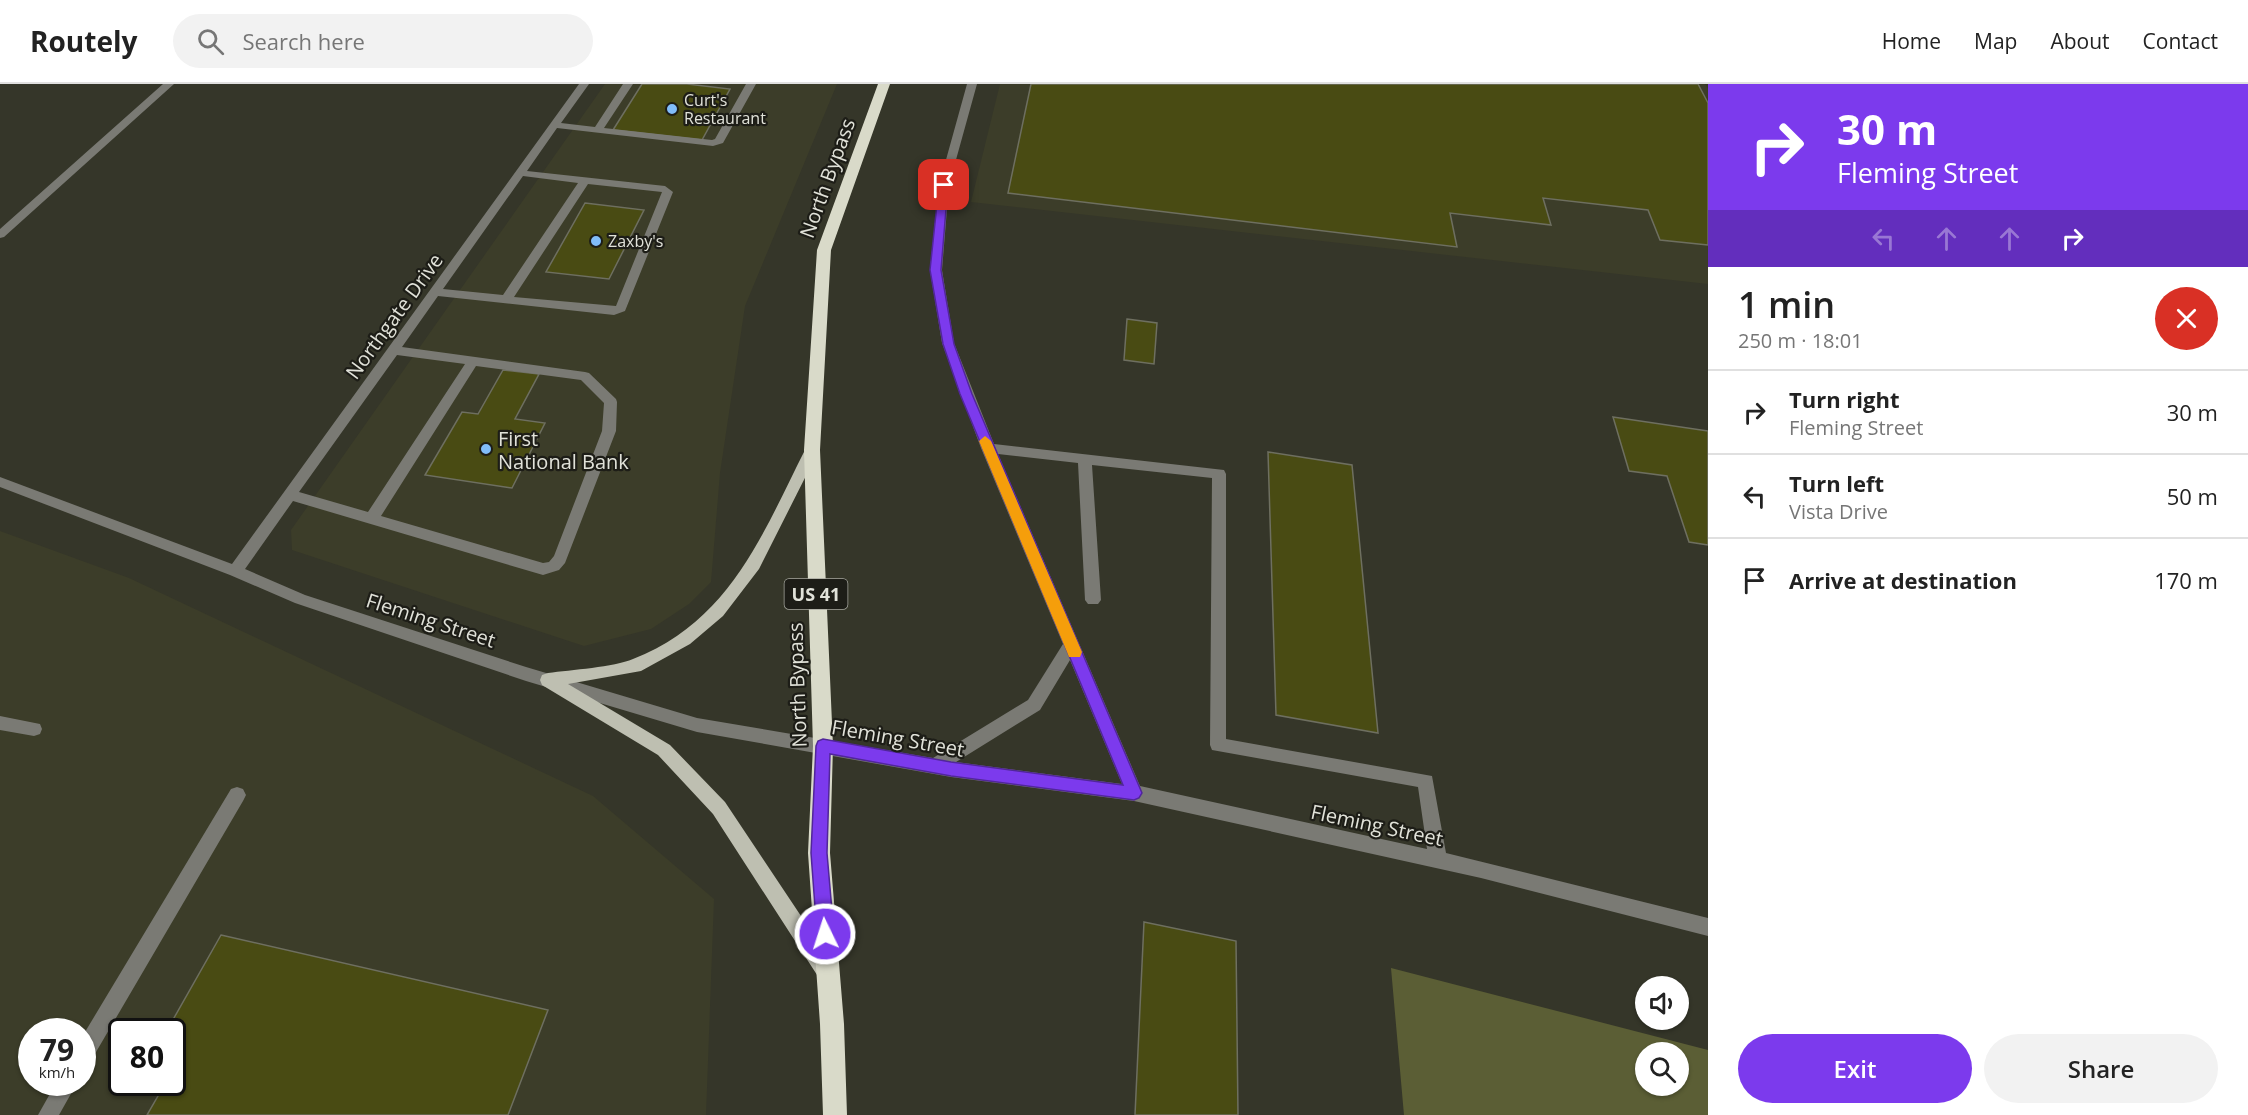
<!DOCTYPE html>
<html lang="en">
<head>
<meta charset="utf-8">
<style>
  :root { --surface:#fff; --page:#f2f2f2; --text:#222; --muted:#767676; --line:#e0e0e0; --accent:#7c3aed }
  body { margin:0; font-family:"Open Sans",sans-serif; background:var(--page); color:var(--text); height:100vh; display:flex; flex-direction:column; font-size:22px; white-space:nowrap }
  * { box-sizing:border-box; margin:0 }
  p { font-size:20px; color:var(--muted) }
  .icon { flex:none; width:33px; height:33px; fill:none; stroke:currentColor; stroke-width:2; stroke-linecap:round; stroke-linejoin:round }
  .map { position:relative; flex:1; overflow:hidden }
  .details { display:flex; flex-direction:column; background:var(--surface); width:540px }
  .details>* { flex:none }
  .guide { background:#7c3aed; color:#fff; overflow:hidden }
  .buttons { position:absolute; left:1635px; top:892px; display:grid; gap:12px }
  .buttons a { display:grid; place-items:center; width:54px; height:54px; border-radius:50%; background:var(--surface); box-shadow:0 2px 4px #0004; font-size:30px }
  .speed { position:absolute; left:18px; top:934px; display:flex; gap:12px; font-size:30px; font-weight:700; text-align:center }
  .speed>* { display:grid; place-content:center; width:78px; height:78px; border-radius:50%; background:var(--surface); box-shadow:0 2px 4px #0004; line-height:1 }
  .speed small { font-size:15px; font-weight:400 }
  .speed .limit { border:3px solid #111; border-radius:9px; background:#fff; color:#111 }
  .pin { position:absolute; display:grid; place-items:center; width:51px; height:51px; color:#fff; margin:-26px; border-radius:12px; box-shadow:0 3px 9px #0006 }
  .me { position:absolute; width:66px; margin:-33px; rotate:356deg; stroke-linejoin:round; filter:drop-shadow(0 0 4px #0008) }
  .turn { display:flex; align-items:center; gap:21px; height:126px; padding:0 30px; font-size:27px }
  .turn .icon { width:78px; height:78px; stroke-width:2.5 }
  .turn b { display:block; font-size:42px; line-height:51px }
  .lanes { display:flex; align-items:center; height:57px; padding:0 30px; background:#0003; justify-content:center; gap:30px; direction:ltr }
  .lanes .off { opacity:.35 }
  .round { display:grid; place-items:center; flex:none; width:63px; height:63px; border-radius:32px; background:var(--page) }
  .head { display:flex; align-items:center; justify-content:space-between; height:102px; padding:0 30px }
  h1 { font-size:36px; font-weight:600; line-height:45px }
  .cta { display:flex; gap:12px; margin-top:auto; padding:12px 30px }
  .cta a { flex:1; height:69px; border-radius:36px; background:var(--accent); color:#fff; font-size:24px; font-weight:600; line-height:69px; text-align:center }
  .cta a+a { background:var(--page); color:var(--text) }
  ul { padding:0; list-style:none }
  li { display:flex; align-items:center; gap:18px; height:84px; padding:0 30px; border-top:2px solid var(--line) }
  li div { flex:1 }
  li b { display:block; font-size:22px }
  li em { font-style:normal }
  header { display:flex; align-items:center; gap:36px; box-sizing:border-box; height:84px; padding:0 30px; background:var(--surface); border-bottom:2px solid var(--line) }
  header strong { font-size:28px }
  nav { display:flex; gap:33px; margin-inline-start:auto; font-size:21px }
  .search { width:420px; height:54px; background:var(--page); display:flex; align-items:center; gap:15px; box-sizing:border-box; padding:0 21px; border-radius:33px; color:var(--muted); font-size:22px }
  main { display:flex; flex:1; min-height:0 }
  .map>svg:first-child { display:block }
</style>
</head>
<body>
<header>
<strong>Routely</strong>
<div class="search"><svg class="icon" aria-label="search" viewBox="0 0 24 24"><circle cx="10" cy="10" r="6"/><path d="M15 15l6 6"/></svg>Search here</div>
<nav><a>Home</a><a>Map</a><a>About</a><a>Contact</a></nav>
</header>
<main>
<div class="map">
<svg width="1708" height="1031" viewBox="0 0 1708 1031">
  <rect width="100%" height="100%" fill="#353629"/>
  <!-- built -->
  <path fill="#3c3d29" fill-rule="evenodd" d="M605,0H837L745,222L720,389L711,498L689,520L651,545L584,562L292,466L291,446Z
    M1000,0H1705L1708,5V200L971,118Z
    M0,447L129,494L593,712L714,815L706,1031H0ZM32,948H82V999H32ZM122,948H172V999H122Z"/>
  <!-- green -->
  <path fill="#5b5e35" fill-rule="evenodd" d="M1391,884L1708,966V1031H1404ZM1646,969H1678V1002H1646Z"/>
  <!-- building -->
  <path fill="#494b13" stroke="#6e6f60" stroke-width="1.5" d="M642,0H687L730,5L702,56L613,46Z
    M1031,0H1698L1708,19V161L1660,156L1648,126L1543,114L1551,141L1450,129L1457,163L1008,109Z
    M585,119L644,126L609,195L546,188Z
    M1127,235L1157,239L1154,280L1124,276Z
    M503,286L539,290L515,335L545,339L512,404L425,391L462,328L478,330Z
    M1613,333L1708,347V461L1689,458L1667,392L1629,387Z
    M1268,368L1352,381L1378,649L1276,631Z
    M1144,838L1236,857L1238,1031H1135Z
    M221,851L548,926L508,1031H147L162,1005L136,999H172V948H166Z"/>
  <g fill="none" stroke-linecap="round" stroke-linejoin="round">
    <!-- minor -->
    <path fill="#7a7a74" fill-rule="evenodd" d="M163,0H174L4,153L0,154V145Z
      M579,0H589L561,39L595,43L623,0H633L604,44L712,56L715,55L746,0H756L723,59L713,62L557,44L527,87L665,102L673,108L625,227L614,231L438,212L402,263L585,288L589,289L616,315L617,318L616,347L565,479L559,486L543,491L293,417L245,485L305,511L526,583L697,634L933,674L1028,616L1063,560L981,364L942,259L930,186L939,101L967,0H977L949,101L942,186L954,259L994,360L1224,386L1226,390V655L1432,692L1446,769L1708,834V852L1481,794L1134,717L951,693L697,648L526,597L295,519L230,491L0,403V393L232,480ZM523,92L578,99L503,211L443,205ZM588,100L662,108L616,222L514,213ZM397,271L465,280L368,428L299,408ZM476,282L581,296L604,319L602,347L554,472L549,478L543,479L381,432ZM998,370L1078,379L1085,516L1088,520H1098L1101,516L1092,381L1212,394L1210,661L1212,666L1418,703L1427,765L1140,702ZM1070,576L1122,700L956,678L1040,626Z
      M0,632L40,640L42,645L40,650L34,652L0,646Z
      M237,703L243,705L246,711L243,717L89,980L82,983V953L231,705Z
      M56,999H77L59,1031H38Z"/>
    <!-- major -->
    <path fill="#bebfb1" fill-rule="evenodd" d="M812,361L819,366L759,485L723,532L690,560L641,587L568,600L670,661L725,718L833,880L835,887L833,894L826,896L819,894L713,730L658,671L542,601L540,596L542,591L548,589C571,586 614,583 633,575C730,537 762,451 805,366Z"/>
    <!-- highway -->
    <path fill="#d9dac9" fill-rule="evenodd" d="M878,0H890L831,166L820,366L833,662L830,769L844,940L847,1031H823L820,940L808,769L813,662L804,366L817,166Z"/>
  </g>
  <!-- route -->
  <path fill="#7c3aed" stroke="#51269a" stroke-width="1.5" d="M944,98L948,101L941,186L954,260L972,310L1142,709L1139,714L1134,716L951,692L830,670L827,769L834,850L831,856L825,859L819,856L817,850L811,769L816,662L818,657L823,655L951,678L1123,701L960,310L943,260L930,186L939,101Z"/>
  <!-- slow -->
  <path fill="#f59e0b" d="M985,352L991,357L1082,568L1080,573H1069L1067,568L979,357Z"/>
  <!-- markers -->
  <g fill="#81bdfa" stroke="#1d1d17" stroke-width="2">
    <circle cx="672" cy="25" r="6"/>
    <circle cx="596" cy="157" r="6"/>
    <circle cx="486" cy="365" r="6"/>
  </g>
  <g text-anchor="middle" dominant-baseline="central" stroke-width="4.5" stroke-linejoin="round" paint-order="stroke">
    <!-- far-poi labels -->
    <g font-size="16" fill="#e1e2d9" stroke="#1d1d17" text-anchor="start">
      <text x="684" y="16">Curt's<tspan x="684" dy="18">Restaurant</tspan></text>
      <text x="608" y="157">Zaxby's</text>
    </g>
    <!-- shield labels -->
    <rect fill="#1d1d17" stroke="#a6a79f" stroke-width="1.5" x="784.5" y="495" width="63" height="30" rx="4.5"/>
    <g font-size="18" font-weight="bold" fill="#e1e2d9">
      <text x="816" y="510">US 41</text>
    </g>
    <!-- street labels -->
    <g font-size="20" fill="#e1e2d9" stroke="#1d1d17">
      <text transform="translate(827 94) rotate(-70)">North Bypass</text>
      <text transform="translate(394 232) rotate(-54)">Northgate Drive</text>
      <text transform="translate(431 536) rotate(18)">Fleming Street</text>
      <text transform="translate(797 601) rotate(-92)">North Bypass</text>
      <text transform="translate(898 654) rotate(10)">Fleming Street</text>
      <text transform="translate(1377 741) rotate(12)">Fleming Street</text>
    </g>
    <!-- poi labels -->
    <g font-size="20" fill="#e1e2d9" stroke="#1d1d17" text-anchor="start">
      <text x="498" y="354">First<tspan x="498" dy="23">National Bank</tspan></text>
    </g>
  </g>
</svg>
<div class="buttons">
<a><svg class="icon" aria-label="sound" viewBox="0 0 24 24"><path d="M4 9h4l5-4v14l-5-4H4zM17 9q2 3 0 6"/></svg></a>
<a><svg class="icon" aria-label="search" viewBox="0 0 24 24"><circle cx="10" cy="10" r="6"/><path d="M15 15l6 6"/></svg></a>
</div>
<div class="speed"><div>79<small>km/h</small></div><div class="limit">80</div></div>
<div class="pin" style="left:944px;top:101px;background:#d93025"><svg class="icon" aria-label="arrive" viewBox="0 0 24 24"><path d="M6 21V4h12l-3 4 3 4H6"/></svg></div>
<svg class="me" style="left:825px;top:850px" viewBox="-20 -20 40 40"><circle r="17" fill="#7c3aed" stroke="#fff" stroke-width="3"/><path d="M0-11L8 9 0 5-8 9z" fill="#fff"/></svg>
</div>
<section class="details">
<div class="guide">
<div class="turn"><svg class="icon" aria-label="right" viewBox="0 0 24 24"><path d="M7 20v-9h11M14 6l5 5-5 5"/></svg><div><b>30 m</b>Fleming Street</div></div>
<div class="lanes"><svg class="icon off" aria-label="left" viewBox="0 0 24 24"><path d="M17 20v-9H6M10 6l-5 5 5 5"/></svg><svg class="icon off" aria-label="ahead" viewBox="0 0 24 24"><path d="M12 20V5M6 11l6-6 6 6"/></svg><svg class="icon off" aria-label="ahead" viewBox="0 0 24 24"><path d="M12 20V5M6 11l6-6 6 6"/></svg><svg class="icon" aria-label="right" viewBox="0 0 24 24"><path d="M7 20v-9h11M14 6l5 5-5 5"/></svg></div>
</div>
<div class="head"><div><h1>1 min</h1><p>250 m · 18:01</p></div><a class="round" style="background:#d93025;color:#fff"><svg class="icon" aria-label="close" viewBox="0 0 24 24"><path d="M6 6l12 12M18 6L6 18"/></svg></a></div>
<ul>
<li><svg class="icon" aria-label="right" viewBox="0 0 24 24"><path d="M7 20v-9h11M14 6l5 5-5 5"/></svg><div><b>Turn right</b><p>Fleming Street</p></div><em>30 m</em></li>
<li><svg class="icon" aria-label="left" viewBox="0 0 24 24"><path d="M17 20v-9H6M10 6l-5 5 5 5"/></svg><div><b>Turn left</b><p>Vista Drive</p></div><em>50 m</em></li>
<li><svg class="icon" aria-label="arrive" viewBox="0 0 24 24"><path d="M6 21V4h12l-3 4 3 4H6"/></svg><div><b>Arrive at destination</b></div><em>170 m</em></li>
</ul>
<div class="cta"><a>Exit</a><a>Share</a></div>
</section>
</main>
</body>
</html>
